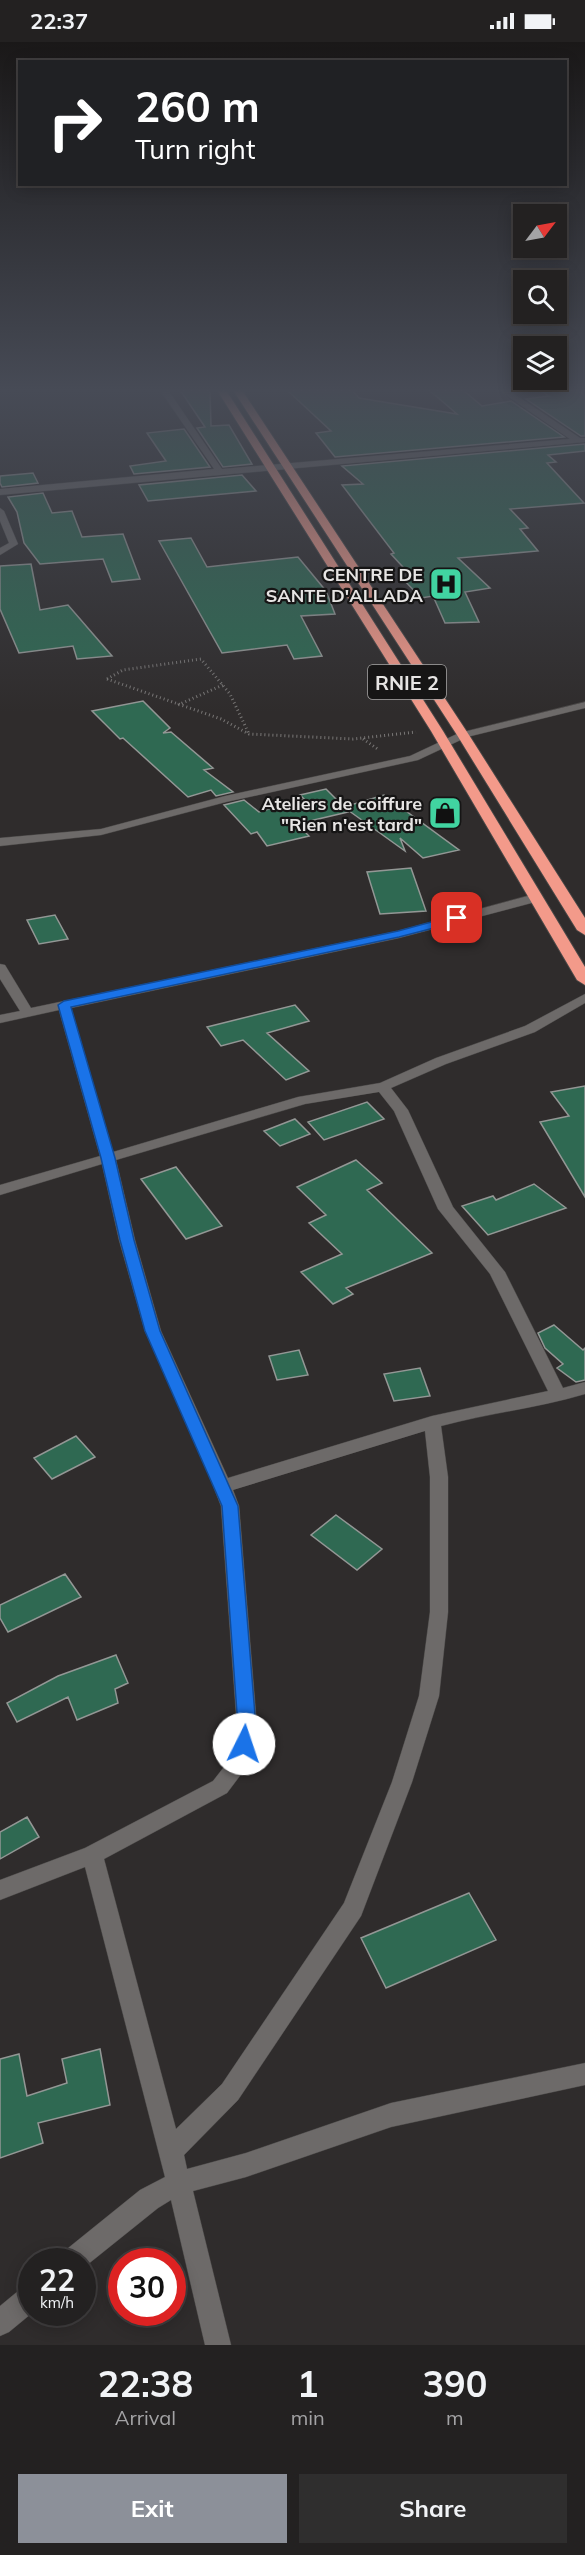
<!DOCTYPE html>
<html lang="en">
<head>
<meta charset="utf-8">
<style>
  :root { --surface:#232121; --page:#2f2e2e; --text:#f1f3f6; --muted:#a3a3a5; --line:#403e3f; --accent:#8c9099 }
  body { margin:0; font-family:Mulish,sans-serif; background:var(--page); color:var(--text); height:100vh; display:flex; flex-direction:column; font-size:22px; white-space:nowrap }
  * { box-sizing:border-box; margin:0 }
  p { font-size:20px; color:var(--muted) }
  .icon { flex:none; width:33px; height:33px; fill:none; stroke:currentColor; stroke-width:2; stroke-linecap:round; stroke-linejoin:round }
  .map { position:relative; height:2303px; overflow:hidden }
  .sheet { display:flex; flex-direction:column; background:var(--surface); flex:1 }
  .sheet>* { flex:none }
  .banner { position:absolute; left:18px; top:18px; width:549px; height:126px; border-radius:0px; box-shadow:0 3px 15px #0003,0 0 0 2px var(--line); background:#202124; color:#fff; overflow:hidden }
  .needle { width:39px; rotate:58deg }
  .fabs { position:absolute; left:513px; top:162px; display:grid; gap:12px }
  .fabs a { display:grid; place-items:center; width:54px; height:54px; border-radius:0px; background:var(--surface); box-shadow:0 3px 15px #0003,0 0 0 2px var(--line); font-size:30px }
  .speed { position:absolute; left:18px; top:2206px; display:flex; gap:12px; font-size:30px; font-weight:700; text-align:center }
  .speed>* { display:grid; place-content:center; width:78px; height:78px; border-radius:50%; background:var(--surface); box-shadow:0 3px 15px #0003,0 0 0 2px var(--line); line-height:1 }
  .speed small { font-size:15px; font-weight:400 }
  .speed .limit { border:9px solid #d22; background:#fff; color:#111 }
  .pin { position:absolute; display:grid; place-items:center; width:51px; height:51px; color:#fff; margin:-26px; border-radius:12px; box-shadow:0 3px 9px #0006 }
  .me { position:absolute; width:66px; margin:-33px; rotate:4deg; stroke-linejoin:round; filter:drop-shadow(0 0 4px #0008) }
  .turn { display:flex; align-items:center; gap:21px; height:126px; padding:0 18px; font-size:27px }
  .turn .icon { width:78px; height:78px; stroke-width:2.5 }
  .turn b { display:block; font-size:42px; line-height:51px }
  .eta { display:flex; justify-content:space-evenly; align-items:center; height:102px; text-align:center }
  .eta b { font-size:36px; font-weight:700; line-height:42px }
  .button { display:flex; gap:12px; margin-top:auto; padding:12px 18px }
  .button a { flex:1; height:69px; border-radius:0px; background:var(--accent); color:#fff; font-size:24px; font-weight:700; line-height:69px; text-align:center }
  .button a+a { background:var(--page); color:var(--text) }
  .status { display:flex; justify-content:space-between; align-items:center; height:42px; padding:0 30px; background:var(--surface); direction:ltr }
  .status svg { height:16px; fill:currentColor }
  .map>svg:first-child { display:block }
</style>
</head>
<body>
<div class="status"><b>22:37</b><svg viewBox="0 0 49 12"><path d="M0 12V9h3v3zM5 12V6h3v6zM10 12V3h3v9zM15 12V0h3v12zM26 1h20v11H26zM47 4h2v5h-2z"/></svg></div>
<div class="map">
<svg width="585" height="2303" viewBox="0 0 585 2303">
  <rect width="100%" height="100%" fill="#2f2c2c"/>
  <!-- building -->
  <path fill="#2f6952" stroke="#939795" stroke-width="1.5" d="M180,348H210L211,384L229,383L252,422L223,425L197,386L205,385Z
    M287,348H352L359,356L457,372L429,348H463L482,364L511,359L564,395L335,415L316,391L331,389Z
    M540,348H577L585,353V394H581L526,357L549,354Z
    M184,387L210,425L134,432L130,424L166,419L147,391Z
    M585,402V409L548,413L556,420L547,421L584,461L510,467L528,486L520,487L538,509L458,516L490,546L465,550L479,580L445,581L433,554L421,556L403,537L413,536L391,512L394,511L342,443L363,442L342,424Z
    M33,431L38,441L2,445L0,441V434Z
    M242,433L256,449L148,459L139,443Z
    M43,451L52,471L72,469L82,495L123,492L140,537L112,540L103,517L40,522L24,501L17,470L8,455Z
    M191,496L207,525L298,515L326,549L335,572L301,574L322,614L294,617L287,603L222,611L159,499Z
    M31,522L40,568L68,563L112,614L77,617L73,604L19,611L0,567V524Z
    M143,659L170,686L163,691L171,690L213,726L204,728L233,750L216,754L211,748L188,755L123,696L120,697L92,669Z
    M326,747L344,765L384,753L459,808L423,816L400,796L405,809L345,766L348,770L297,782L309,794L267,804L257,790L251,792L224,763L244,758L259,770L304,757L300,753Z
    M411,826L426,869L380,872L367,830Z
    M55,873L68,897L39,902L27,878Z
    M295,963L309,979L267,991L309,1029L286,1038L243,998L221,1004L207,985Z
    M585,1044V1155L540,1080L569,1074L551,1050Z
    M367,1060L384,1077L324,1098L308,1080Z
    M295,1077L310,1092L280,1104L264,1089Z
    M356,1118L382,1141L367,1148L432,1211L346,1246L353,1252L333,1262L301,1230L342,1212L309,1181L326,1173L297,1145Z
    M176,1125L222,1184L186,1197L141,1137Z
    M534,1142L566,1166L488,1193L462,1164L493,1154L496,1158Z
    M554,1283L583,1308L585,1306V1338L576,1340L557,1326L563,1322L545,1306L538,1291Z
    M299,1308L308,1333L277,1338L269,1314Z
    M420,1326L430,1354L394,1359L384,1332Z
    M76,1394L95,1415L52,1437L34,1416Z
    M336,1473L382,1507L357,1528L311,1493Z
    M65,1532L81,1555L8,1590L0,1576V1563Z
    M116,1613L128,1641L115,1647L118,1661L77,1678L68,1655L17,1680L7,1661L58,1634Z
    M27,1775L39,1795L0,1817V1790Z
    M469,1851L496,1898L386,1946L361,1896Z
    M100,2007L110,2063L38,2081L43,2101L0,2116V2017L19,2012L27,2054L67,2041L62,2017Z"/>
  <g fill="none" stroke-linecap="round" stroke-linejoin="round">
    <!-- street casing -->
    <g stroke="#494746" stroke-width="1">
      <path id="street" d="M160,348H168L222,427L570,397L499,348H508L580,396H585V400L0,453V447L214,427Z
        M0,466L4,469L18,502L0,513V506L9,501L0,479Z
        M585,660V666L467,695L418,718L226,760L101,793L0,804V796L101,787L225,754L410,714L459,691Z
        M535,852L541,856L539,859L399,896L71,966L113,1110L298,1055L380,1041L436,1016L525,984L585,952V961L535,990L446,1022L391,1046L408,1068L453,1165L505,1230L563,1346L585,1340V1352C538,1366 489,1371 441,1384L448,1435V1570L439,1654L412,1740L361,1874L238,2058L184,2113L187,2127L246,2111L391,2061L585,2021V2043L391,2085L246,2135L193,2149L231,2303H205L171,2158L158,2166L82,2227V2220H59L62,2211L140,2148L165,2135L85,1825L0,1858V1838L85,1806L213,1739L231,1716L237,1685L221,1464L204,1420L145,1289L119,1198L102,1122L0,1153V1143L100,1114L59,968L0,981V973L20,969L0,937V922L5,923L31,966L398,889ZM379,1050L394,1069L438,1167L490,1232L548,1349L432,1374L228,1436L161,1289L135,1198L116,1118L305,1062ZM425,1389L430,1435V1570L419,1654L392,1740L344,1861L222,2042L176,2087L104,1817L227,1751L251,1719L257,1685L239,1464L233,1448Z
        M32,2242V2271L9,2290L0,2294V2264L23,2245Z"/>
    </g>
    <!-- highway casing -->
    <g stroke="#494746" stroke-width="2">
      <path id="highway" d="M217,348H226L443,689L585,925V943L577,938L431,689Z
        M233,348H242L469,693L585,876V893L577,888L457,693Z"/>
    </g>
    <!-- path -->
    <path stroke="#797776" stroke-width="3" stroke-dasharray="1 3" stroke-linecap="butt" d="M107,637L221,677L249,692L353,697L416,690
      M107,637L123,628L201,617L230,652L249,692
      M178,663L225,642
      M363,697L379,708"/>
    <!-- street -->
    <use href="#street" fill="#6d6a69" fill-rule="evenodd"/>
    <!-- highway -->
    <use href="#highway" fill="#f39a8a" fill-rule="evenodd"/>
  </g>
  <!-- sky -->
  <linearGradient id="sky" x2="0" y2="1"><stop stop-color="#1a1818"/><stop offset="0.52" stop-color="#474b56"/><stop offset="1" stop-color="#474b56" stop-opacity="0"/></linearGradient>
  <rect width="585" height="670" fill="url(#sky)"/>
  <!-- route -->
  <path fill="#1a73e8" stroke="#114b97" stroke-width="1.5" d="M457,873L463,876L461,879L399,895L71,965L115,1116L134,1198L160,1289L238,1464L256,1685L251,1707L244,1709L238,1707L235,1702L238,1685L222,1464L145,1289L120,1198L101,1116L58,963L64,959L398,889Z"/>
  <!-- icons -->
  <defs>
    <g id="hospital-square" transform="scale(1.725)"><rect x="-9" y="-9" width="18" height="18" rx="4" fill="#41d4a1" stroke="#161515"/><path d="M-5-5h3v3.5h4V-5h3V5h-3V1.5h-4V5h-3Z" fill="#111"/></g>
    <g id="shop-square" transform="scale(1.725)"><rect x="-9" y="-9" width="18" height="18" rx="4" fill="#41d4a1" stroke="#161515"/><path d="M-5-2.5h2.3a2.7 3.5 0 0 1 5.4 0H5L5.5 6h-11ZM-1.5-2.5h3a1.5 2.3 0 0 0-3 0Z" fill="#111"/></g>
  </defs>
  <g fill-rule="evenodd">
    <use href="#hospital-square" x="446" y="542"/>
    <use href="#shop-square" x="445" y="771"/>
  </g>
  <g text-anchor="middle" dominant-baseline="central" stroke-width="4.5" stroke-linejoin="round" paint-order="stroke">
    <!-- far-poi labels -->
    <g font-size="18" font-weight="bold" fill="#e7e5e4" stroke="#161515" text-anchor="end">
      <text x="423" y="532">CENTRE DE<tspan x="423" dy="21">SANTE D'ALLADA</tspan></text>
      <text x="422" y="761">Ateliers de coiffure<tspan x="422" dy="21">"Rien n'est tard"</tspan></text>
    </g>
    <!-- shield labels -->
    <rect fill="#161515" stroke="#a8a7a6" stroke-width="1.5" x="368" y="623" width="78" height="34" rx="4.5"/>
    <g font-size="20" font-weight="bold" fill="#e7e5e4">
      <text x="407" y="640">RNIE 2</text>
    </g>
  </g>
</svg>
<div class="fabs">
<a><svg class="needle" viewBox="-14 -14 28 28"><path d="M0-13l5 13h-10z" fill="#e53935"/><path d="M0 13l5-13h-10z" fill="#a3a3a5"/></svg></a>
<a><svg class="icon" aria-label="search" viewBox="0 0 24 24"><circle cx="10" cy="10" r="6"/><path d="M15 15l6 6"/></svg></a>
<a><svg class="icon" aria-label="layers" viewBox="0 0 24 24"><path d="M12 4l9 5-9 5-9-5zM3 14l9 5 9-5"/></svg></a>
</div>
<div class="speed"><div>22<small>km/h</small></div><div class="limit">30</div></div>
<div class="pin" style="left:457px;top:876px;background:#d93025"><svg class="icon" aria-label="arrive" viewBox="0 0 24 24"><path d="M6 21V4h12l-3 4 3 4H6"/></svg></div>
<svg class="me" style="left:244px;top:1702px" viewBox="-20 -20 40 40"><circle r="19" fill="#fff"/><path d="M0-13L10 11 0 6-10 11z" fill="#1a73e8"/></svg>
<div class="banner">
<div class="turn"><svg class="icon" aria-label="right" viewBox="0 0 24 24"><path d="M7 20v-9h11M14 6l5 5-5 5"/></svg><div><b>260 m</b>Turn right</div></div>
</div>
</div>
<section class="sheet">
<div class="eta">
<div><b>22:38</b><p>Arrival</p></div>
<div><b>1</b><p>min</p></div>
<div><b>390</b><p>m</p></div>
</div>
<div class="button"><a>Exit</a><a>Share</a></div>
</section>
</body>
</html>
